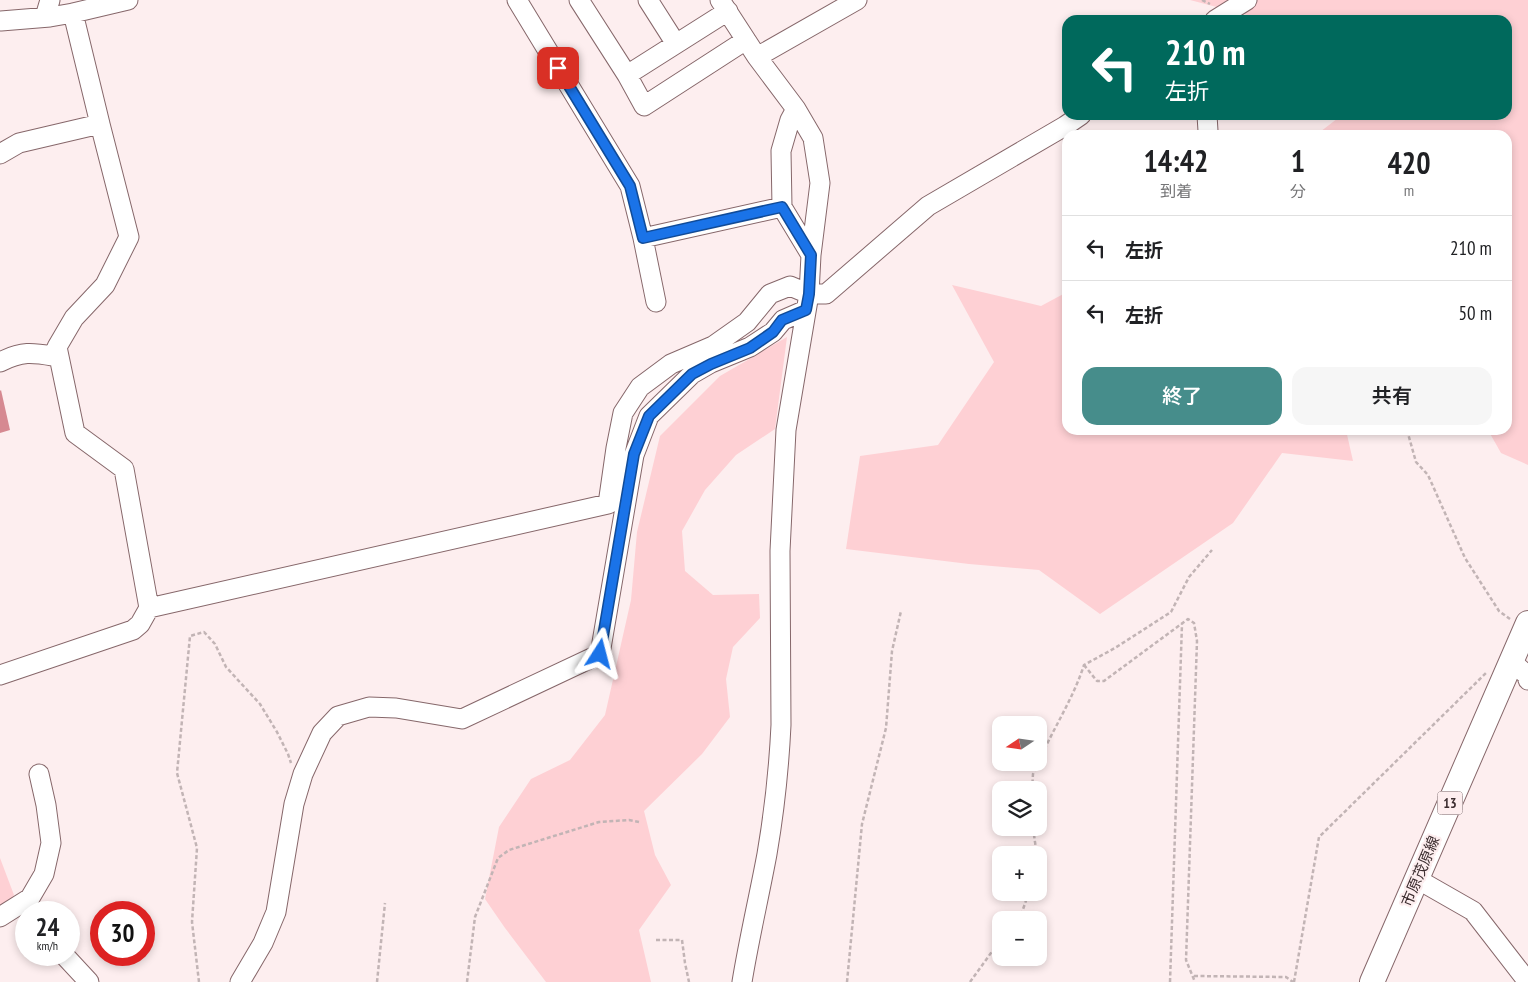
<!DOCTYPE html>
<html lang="ja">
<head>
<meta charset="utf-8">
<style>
  :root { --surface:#fff; --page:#f6f6f6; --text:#202124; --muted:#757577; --line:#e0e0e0; --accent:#468d8b }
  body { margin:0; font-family:"PT Sans Narrow","Noto Sans JP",sans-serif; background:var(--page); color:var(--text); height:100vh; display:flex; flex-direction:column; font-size:19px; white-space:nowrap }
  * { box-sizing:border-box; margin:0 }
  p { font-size:16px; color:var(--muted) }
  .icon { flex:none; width:28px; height:28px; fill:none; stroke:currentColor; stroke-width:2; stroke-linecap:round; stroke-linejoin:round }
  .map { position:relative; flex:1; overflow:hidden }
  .side { position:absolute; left:1062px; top:130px; width:450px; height:305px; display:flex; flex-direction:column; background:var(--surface); border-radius:15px; box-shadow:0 2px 8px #0003 }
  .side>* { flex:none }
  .guide { position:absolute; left:1062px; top:15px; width:450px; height:105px; border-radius:15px; box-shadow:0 2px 8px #0003; background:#00695c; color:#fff; overflow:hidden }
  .needle { width:32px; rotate:257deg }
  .buttons { position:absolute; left:992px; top:716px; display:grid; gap:10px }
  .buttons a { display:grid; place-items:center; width:55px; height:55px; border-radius:10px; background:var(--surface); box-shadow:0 2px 8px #0003; font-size:25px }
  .speed { position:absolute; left:15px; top:901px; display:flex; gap:10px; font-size:25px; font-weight:700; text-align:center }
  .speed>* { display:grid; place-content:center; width:65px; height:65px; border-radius:50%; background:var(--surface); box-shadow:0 2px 8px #0003; line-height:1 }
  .speed small { font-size:12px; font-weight:400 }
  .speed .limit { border:8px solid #d22; background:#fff; color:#111 }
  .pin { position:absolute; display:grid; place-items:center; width:42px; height:42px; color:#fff; margin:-21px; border-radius:10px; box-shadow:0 2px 8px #0006 }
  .me { position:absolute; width:55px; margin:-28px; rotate:9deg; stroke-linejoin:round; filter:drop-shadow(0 0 4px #0008) }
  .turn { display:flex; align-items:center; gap:18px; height:105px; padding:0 20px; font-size:22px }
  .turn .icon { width:65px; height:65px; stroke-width:2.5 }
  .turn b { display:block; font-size:35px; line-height:42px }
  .eta { display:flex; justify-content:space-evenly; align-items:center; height:85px; text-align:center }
  .eta b { font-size:30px; font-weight:600; line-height:35px }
  .button { display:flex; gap:10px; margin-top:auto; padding:10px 20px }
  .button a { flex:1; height:58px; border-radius:15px; background:var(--accent); color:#fff; font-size:20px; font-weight:600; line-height:58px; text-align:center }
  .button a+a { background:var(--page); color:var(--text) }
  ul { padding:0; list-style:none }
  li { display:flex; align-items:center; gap:15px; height:65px; padding:0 20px; border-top:1px solid var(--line) }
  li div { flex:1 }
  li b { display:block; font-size:19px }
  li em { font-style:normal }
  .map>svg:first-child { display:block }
</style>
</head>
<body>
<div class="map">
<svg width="1528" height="982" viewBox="0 0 1528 982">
  <rect width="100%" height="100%" fill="#fdeeef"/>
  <!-- green -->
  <path fill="#fed0d4" d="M1190,0H1528V465L1501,453L1488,430H1508V135H1316L1342,115H1508V20H1266Z
    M952,285L1041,306L1067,292L1068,430H1346L1353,461L1282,453L1233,523L1100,614L1039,570L969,564L846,549L860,456L938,445L994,362Z
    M787,337L775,429L736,455L705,490L682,531L685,571L713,595L759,594L760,618L733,647L726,679L730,717L702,754L644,811L655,855L671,885L639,930L651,982H546L505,928L485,899L499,827L531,779L570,760L605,715L631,600L637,532L660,436L720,376Z
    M0,858L14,895L0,915Z"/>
  <!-- water -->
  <path fill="#d68991" d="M1,390L10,430L0,433V391Z"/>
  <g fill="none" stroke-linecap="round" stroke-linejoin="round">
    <!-- minor casing -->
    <g stroke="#86676a" stroke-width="21">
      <path id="minor" d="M517,0L630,186L643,238L656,302
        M579,0L627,75
        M648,0L676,44
        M720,0L757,57L796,109L813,138L820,183L811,255L809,294L786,430L780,551L781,725C779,767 774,813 767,854C759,897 749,939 742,982
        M728,11L627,75L644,106L746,40
        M45,17L50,0
        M1215,20L1247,0
        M1,21L50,17L73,13
        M757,57L857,0
        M1207,115L1208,131
        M100,124L129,237L105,285L74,318L57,347L75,433L124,469L149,608L608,504L616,448L623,413L640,387L671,364L713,346L747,322L770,294L790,286L809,294H826L928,206L1065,126L1081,115
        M0,154L19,143L100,124L73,13L128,0
        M782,207L781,151L790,120L796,109
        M643,238L782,207L811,255
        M0,362C24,350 34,353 59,357
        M1511,661L1527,675L1528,680
        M0,675L133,630L140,624L149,608
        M1417,879L1473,911L1528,982
        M0,917L30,898L44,874L51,843L46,805L39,774
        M64,955L89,982
        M240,982L263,943L276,912L294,804L303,774L322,733L338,716L369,707L396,708L462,719L600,654L634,455L649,416L692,374L711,363L750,347L773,332L783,320L806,310"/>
    </g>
    <!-- major casing -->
    <g stroke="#86676a" stroke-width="26">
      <path id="major" d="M1372,982L1528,623"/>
    </g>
    <!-- path -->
    <path stroke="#c2b4b5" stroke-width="2.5" stroke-dasharray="4 2.5" stroke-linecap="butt" d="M1202,0L1210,4
      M1407,430L1416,462L1428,475L1465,558L1499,611L1510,619
      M1084,665L1097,681H1104L1188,619L1194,623L1197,641L1186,960L1195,982
      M1039,761C1053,729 1073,699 1084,665L1115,648L1171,612L1189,577L1212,550
      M1032,790L1033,774L1038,762
      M1033,828L1036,849L1035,855
      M1017,920L1021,915L1029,892
      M656,940H682L685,963L689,982
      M1194,976L1286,977L1293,982
      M199,982L192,922L197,848L177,773L190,636L204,632L215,644L226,667L260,704L277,732L288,754L291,763
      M377,982L385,903
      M467,982L475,917L498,858L509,850L599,822L629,820L639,822
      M847,982L862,824L886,728L892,651L901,611
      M970,982L1001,939
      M1170,982L1182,624
      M1294,982L1319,837L1486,673"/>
    <!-- minor -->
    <use href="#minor" stroke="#fff" stroke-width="19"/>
    <!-- major -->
    <use href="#major" stroke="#fff" stroke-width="24"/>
  </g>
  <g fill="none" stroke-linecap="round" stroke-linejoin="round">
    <!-- route casing -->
    <g stroke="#114b97" stroke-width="12">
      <path id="route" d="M558,68L630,186L643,238L782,207L811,255L809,294L806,310L782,320L773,332L750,348L711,364L692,374L649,416L634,454L600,654"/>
    </g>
    <!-- route -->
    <use href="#route" stroke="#1a73e8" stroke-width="9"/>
  </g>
  <g text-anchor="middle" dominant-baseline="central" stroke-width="4.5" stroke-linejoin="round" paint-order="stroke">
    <!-- shield labels -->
    <rect fill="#fdeeef" stroke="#756769" stroke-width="1" x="1437.5" y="791.5" width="25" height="23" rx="4"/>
    <g font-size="14" font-weight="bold" fill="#3b2d2f">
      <text x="1450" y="803">13</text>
    </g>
    <!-- street labels -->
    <g font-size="15" fill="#3b2d2f" stroke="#fdeeef">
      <text transform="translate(1420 871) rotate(-67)">市原茂原線</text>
    </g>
  </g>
</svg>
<div class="buttons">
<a><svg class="needle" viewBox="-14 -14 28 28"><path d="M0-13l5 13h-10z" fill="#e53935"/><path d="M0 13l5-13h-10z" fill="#757577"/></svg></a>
<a><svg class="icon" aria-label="layers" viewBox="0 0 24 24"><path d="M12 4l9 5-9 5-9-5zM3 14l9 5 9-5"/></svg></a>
<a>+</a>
<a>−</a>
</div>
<div class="speed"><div>24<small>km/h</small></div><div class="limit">30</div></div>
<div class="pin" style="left:558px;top:68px;background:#d93025"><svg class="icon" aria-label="arrive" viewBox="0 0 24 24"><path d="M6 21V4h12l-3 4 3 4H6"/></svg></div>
<svg class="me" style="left:600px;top:654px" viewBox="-20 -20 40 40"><path d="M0-17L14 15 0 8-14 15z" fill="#1a73e8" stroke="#fff" stroke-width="4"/></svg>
<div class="guide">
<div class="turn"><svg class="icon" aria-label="left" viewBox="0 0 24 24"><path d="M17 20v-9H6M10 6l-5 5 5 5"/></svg><div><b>210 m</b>左折</div></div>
</div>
<section class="side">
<div class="eta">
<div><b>14:42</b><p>到着</p></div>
<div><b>1</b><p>分</p></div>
<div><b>420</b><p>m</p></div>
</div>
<ul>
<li><svg class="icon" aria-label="left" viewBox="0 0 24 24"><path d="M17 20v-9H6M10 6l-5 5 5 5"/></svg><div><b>左折</b></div><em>210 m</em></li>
<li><svg class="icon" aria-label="left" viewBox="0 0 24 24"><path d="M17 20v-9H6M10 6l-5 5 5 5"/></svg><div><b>左折</b></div><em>50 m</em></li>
</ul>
<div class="button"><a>終了</a><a>共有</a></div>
</section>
</div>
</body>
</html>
